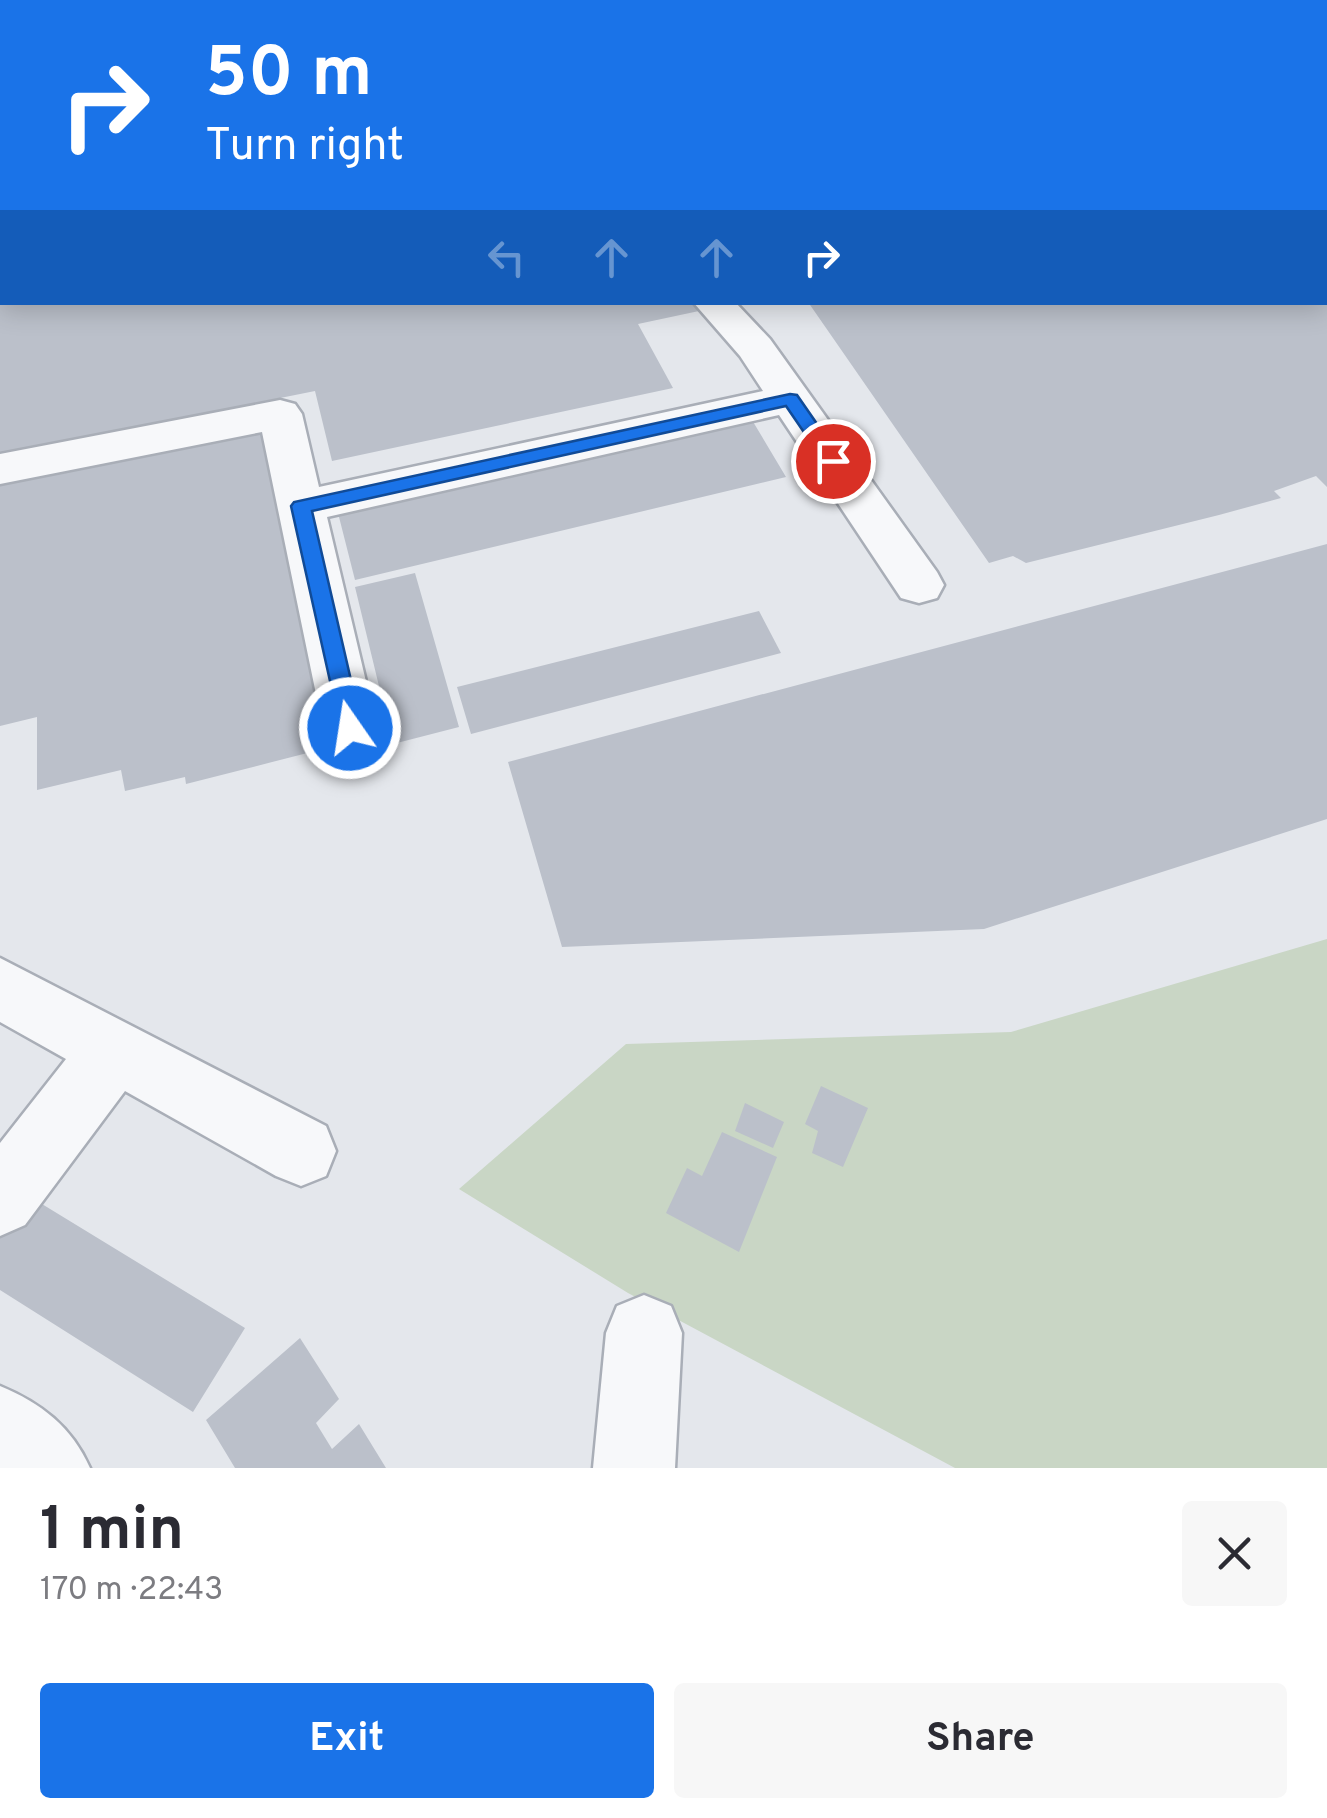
<!DOCTYPE html>
<html lang="en">
<head>
<meta charset="utf-8">
<style>
  :root { --surface:#fff; --page:#f7f7f7; --text:#2b2b33; --muted:#7c7c81; --accent:#1a73e8 }
  body { margin:0; font-family:Overpass,sans-serif; background:var(--page); color:var(--text); height:100vh; display:flex; flex-direction:column; font-size:38px; white-space:nowrap }
  * { box-sizing:border-box; margin:0 }
  p { font-size:32px; color:var(--muted) }
  .icon { flex:none; width:55px; height:55px; fill:none; stroke:currentColor; stroke-width:2; stroke-linecap:round; stroke-linejoin:round }
  .map { position:relative; height:1468px; overflow:hidden }
  .details { display:flex; flex-direction:column; background:var(--surface); flex:1 }
  .details>* { flex:none }
  .top-card { position:absolute; left:0px; top:0px; width:1328px; height:305px; box-shadow:0 5px 25px #0003; background:#1a73e8; color:#fff; overflow:hidden }
  .pin { position:absolute; display:grid; place-items:center; width:85px; height:85px; color:#fff; margin:-42px; border:5px solid #fff; border-radius:50%; box-shadow:0 2px 10px #0007 }
  .me { position:absolute; width:110px; margin:-55px; rotate:347deg; stroke-linejoin:round; filter:drop-shadow(0 0 8px #0008) }
  .turn { display:flex; align-items:center; gap:35px; height:210px; padding:0 40px; font-size:45px }
  .turn .icon { width:130px; height:130px; stroke-width:2.5 }
  .turn b { display:block; font-size:70px; line-height:85px }
  .lanes { display:flex; align-items:center; height:95px; padding:0 40px; background:#0003; justify-content:center; gap:50px; direction:ltr }
  .lanes .off { opacity:.35 }
  .round { display:grid; place-items:center; flex:none; width:105px; height:105px; border-radius:10px; background:var(--page) }
  .headline { display:flex; align-items:center; justify-content:space-between; height:170px; padding:0 40px }
  h1 { font-size:60px; font-weight:700; line-height:75px }
  .action { display:flex; gap:20px; margin-top:auto; padding:20px 40px }
  .action a { flex:1; height:115px; border-radius:10px; background:var(--accent); color:#fff; font-size:40px; font-weight:700; line-height:115px; text-align:center }
  .action a+a { background:var(--page); color:var(--text) }
  .map>svg:first-child { display:block }
</style>
</head>
<body>
<div class="map">
<svg width="1327" height="1468" viewBox="0 0 1327 1468">
  <rect width="100%" height="100%" fill="#e4e7ec"/>
  <!-- built -->
  <path fill="#d2d6de" d="M0,0H792L2,2L0,214Z"/>
  <!-- green -->
  <path fill="#c9d6c5" d="M1327,939V1468H955L628,1293L459,1189L626,1044L1011,1032Z"/>
  <!-- building -->
  <path fill="#bbc0ca" d="M0,302H694L699,311L638,324L673,388L332,461L315,391L0,454Z
    M808,302H1327V487L1316,476L1274,491L1281,498L1219,515L1026,563L1013,556L989,563Z
    M752,420L786,477L355,580L338,513Z
    M267,425L327,748L186,784L185,777L125,791L121,770L37,790V717L0,726V479Z
    M1327,544V819L984,929L562,947L508,762Z
    M415,573L459,727L393,744L355,587Z
    M759,611L781,653L471,734L457,687Z
    M821,1086L868,1108L843,1167L812,1153L818,1131L805,1124Z
    M745,1103L784,1122L773,1148L735,1131Z
    M722,1132L777,1157L739,1252L666,1213L687,1168L702,1176Z
    M19,1190L245,1328L193,1412L0,1290V1214Z
    M300,1338L339,1399L316,1423L332,1449L359,1424L386,1468H235L206,1420Z"/>
  <g fill="none" stroke-linecap="round" stroke-linejoin="round">
    <!-- minor casing -->
    <g stroke="#a9aeb7" stroke-width="5">
      <path id="minor" d="M1035,0H1065L1066,2H1036Z
        M1236,0H1280L1281,2H1237Z
        M0,35H2V53H0Z
        M0,97H2V117H0Z
        M0,211H2V233H0Z
        M693,302H735L770,339L937,572L944,585L937,598L919,603L901,598L779,415L327,517L377,728L369,744L350,750L331,744L323,728L262,432L0,484V454L280,400L295,404L302,414L319,487L763,391L740,356Z
        M0,958L326,1126L336,1151L326,1176L301,1186L276,1176L125,1091L25,1225L0,1236V1143L66,1059L0,1022Z
        M644,1295L671,1306L682,1333L675,1468H593L606,1333L617,1306Z
        M0,1386C41,1403 72,1427 90,1468H0Z"/>
    </g>
    <!-- minor -->
    <use href="#minor" fill="#f7f8fa" fill-rule="evenodd"/>
    <!-- rail -->
    <path stroke="#7d8696" stroke-width="5" stroke-dasharray="2.5 6" stroke-linecap="butt" d="M575,2L585,0
      M607,2L617,0
      M681,2L688,0"/>
  </g>
  <!-- route -->
  <path fill="#1a73e8" stroke="#114b97" stroke-width="2.5" d="M790,394L797,395L840,457V466H827L786,406L312,511L362,728L350,737L342,735L291,506L294,502Z"/>
</svg>
<div class="pin" style="left:833px;top:461px;background:#d93025"><svg class="icon" aria-label="arrive" viewBox="0 0 24 24"><path d="M6 21V4h12l-3 4 3 4H6"/></svg></div>
<svg class="me" style="left:350px;top:728px" viewBox="-20 -20 40 40"><circle r="17" fill="#1a73e8" stroke="#fff" stroke-width="3"/><path d="M0-11L8 9 0 5-8 9z" fill="#fff"/></svg>
<div class="top-card">
<div class="turn"><svg class="icon" aria-label="right" viewBox="0 0 24 24"><path d="M7 20v-9h11M14 6l5 5-5 5"/></svg><div><b>50 m</b>Turn right</div></div>
<div class="lanes"><svg class="icon off" aria-label="left" viewBox="0 0 24 24"><path d="M17 20v-9H6M10 6l-5 5 5 5"/></svg><svg class="icon off" aria-label="ahead" viewBox="0 0 24 24"><path d="M12 20V5M6 11l6-6 6 6"/></svg><svg class="icon off" aria-label="ahead" viewBox="0 0 24 24"><path d="M12 20V5M6 11l6-6 6 6"/></svg><svg class="icon" aria-label="right" viewBox="0 0 24 24"><path d="M7 20v-9h11M14 6l5 5-5 5"/></svg></div>
</div>
</div>
<section class="details">
<div class="headline"><div><h1>1 min</h1><p>170 m · 22:43</p></div><a class="round"><svg class="icon" aria-label="close" viewBox="0 0 24 24"><path d="M6 6l12 12M18 6L6 18"/></svg></a></div>
<div class="action"><a>Exit</a><a>Share</a></div>
</section>
</body>
</html>
